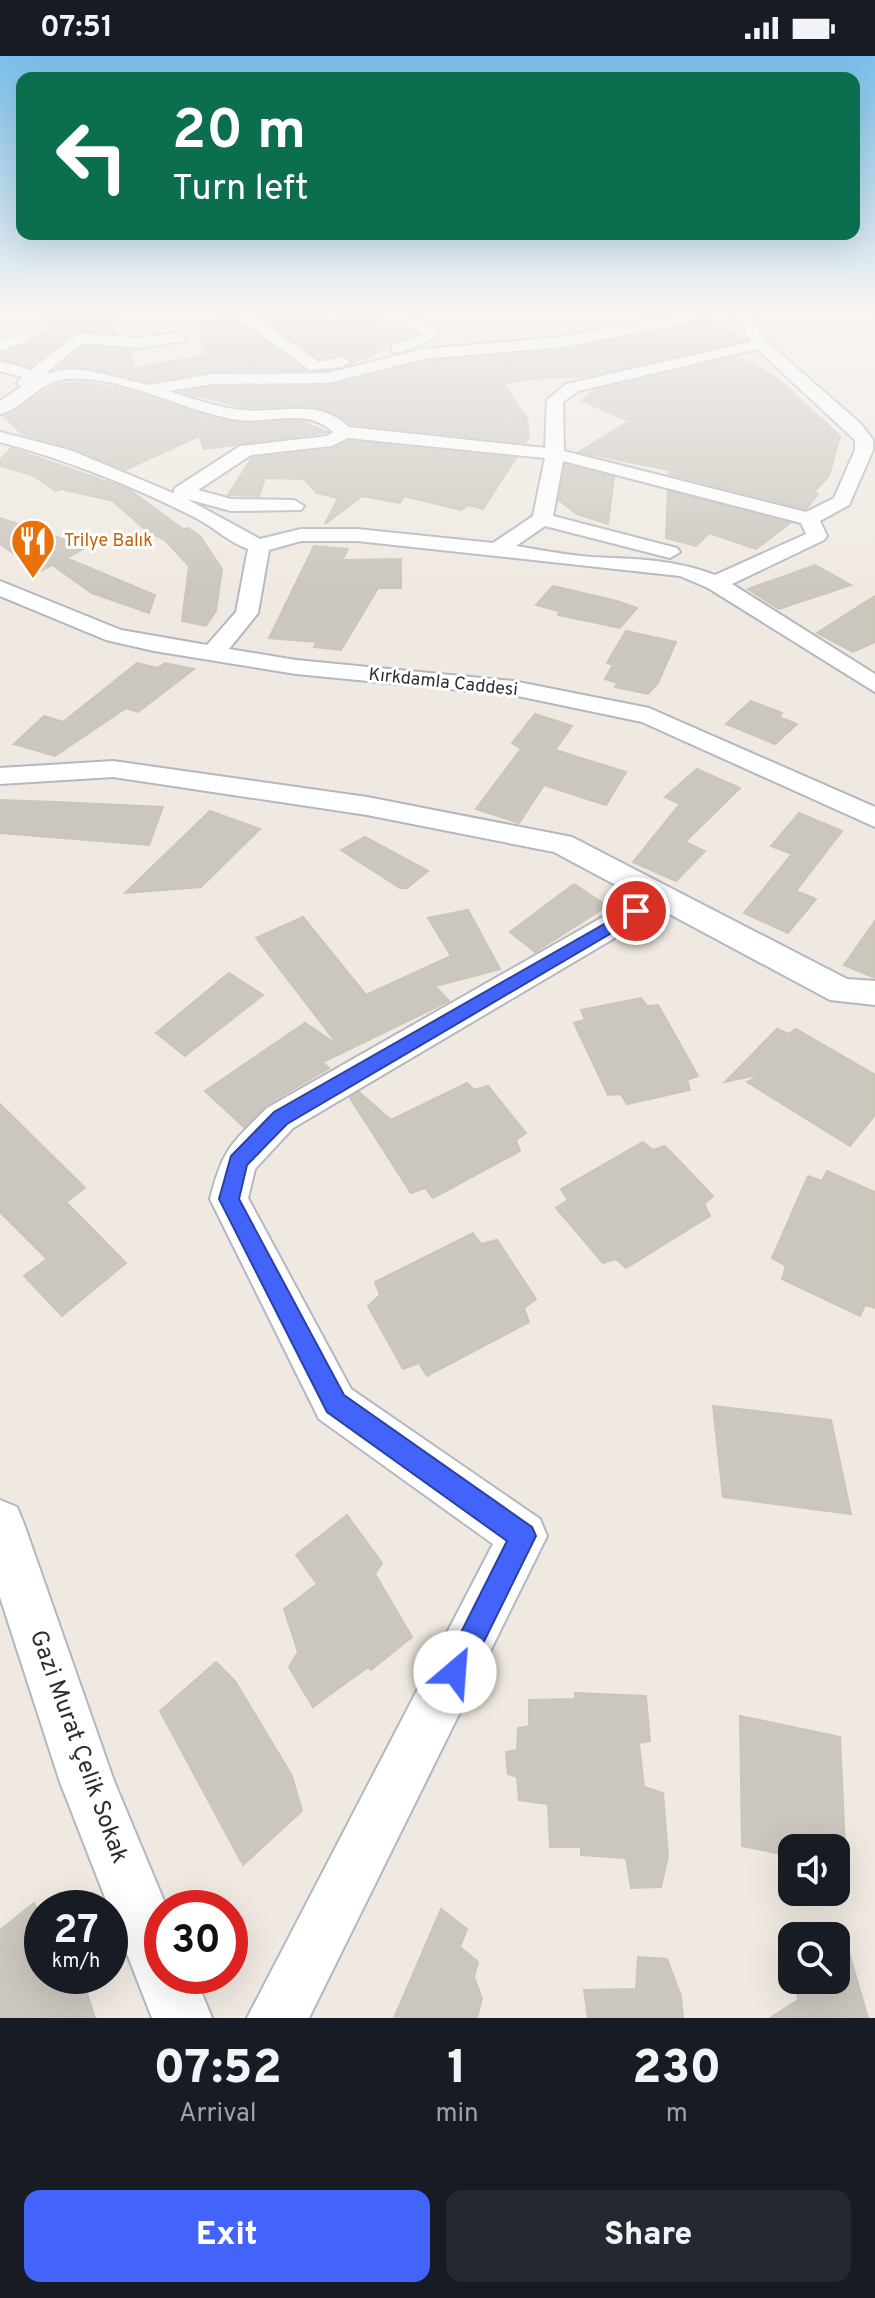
<!DOCTYPE html>
<html lang="en">
<head>
<meta charset="utf-8">
<style>
  :root { --surface:#171b24; --page:#242831; --text:#f1f3f6; --muted:#9ea1a6; --accent:#4264fb }
  body { margin:0; font-family:Overpass,sans-serif; background:var(--page); color:var(--text); height:100vh; display:flex; flex-direction:column; font-size:30px; white-space:nowrap }
  * { box-sizing:border-box; margin:0 }
  p { font-size:26px; color:var(--muted) }
  .icon { flex:none; width:44px; height:44px; fill:none; stroke:currentColor; stroke-width:2; stroke-linecap:round; stroke-linejoin:round }
  .map { position:relative; height:1962px; overflow:hidden }
  .drawer { display:flex; flex-direction:column; background:var(--surface); flex:1 }
  .drawer>* { flex:none }
  .hud { position:absolute; left:16px; top:16px; width:844px; height:168px; border-radius:16px; box-shadow:0 8px 32px #0002; background:#0b6e4f; color:#fff; overflow:hidden }
  .buttons { position:absolute; left:778px; top:1778px; display:grid; gap:16px }
  .buttons a { display:grid; place-items:center; width:72px; height:72px; border-radius:16px; background:var(--surface); box-shadow:0 8px 32px #0002; font-size:40px }
  .speed { position:absolute; left:24px; top:1834px; display:flex; gap:16px; font-size:40px; font-weight:700; text-align:center }
  .speed>* { display:grid; place-content:center; width:104px; height:104px; border-radius:50%; background:var(--surface); box-shadow:0 8px 32px #0002; line-height:1 }
  .speed small { font-size:20px; font-weight:400 }
  .speed .limit { border:12px solid #d22; background:#fff; color:#111 }
  .pin { position:absolute; display:grid; place-items:center; width:68px; height:68px; color:#fff; margin:-34px; border:4px solid #fff; border-radius:50%; box-shadow:0 2px 8px #0007 }
  .me { position:absolute; width:88px; margin:-44px; rotate:27deg; stroke-linejoin:round; filter:drop-shadow(0 0 6px #0008) }
  .turn { display:flex; align-items:center; gap:28px; height:168px; padding:0 24px; font-size:36px }
  .turn .icon { width:104px; height:104px; stroke-width:2.5 }
  .turn b { display:block; font-size:56px; line-height:68px }
  .eta { display:flex; justify-content:space-evenly; align-items:center; height:136px; text-align:center }
  .eta b { font-size:48px; font-weight:800; line-height:56px }
  .cta { display:flex; gap:16px; margin-top:auto; padding:16px 24px }
  .cta a { flex:1; height:92px; border-radius:16px; background:var(--accent); color:#fff; font-size:32px; font-weight:800; line-height:92px; text-align:center }
  .cta a+a { background:var(--page); color:var(--text) }
  .status { display:flex; justify-content:space-between; align-items:center; height:56px; padding:0 40px; background:var(--surface); direction:ltr }
  .status svg { height:22px; fill:currentColor }
  .map>svg:first-child { display:block }
</style>
</head>
<body>
<div class="status"><b>07:51</b><svg viewBox="0 0 49 12"><path d="M0 12V9h3v3zM5 12V6h3v6zM10 12V3h3v9zM15 12V0h3v12zM26 1h20v11H26zM47 4h2v5h-2z"/></svg></div>
<div class="map">
<svg width="875" height="1962" viewBox="0 0 875 1962">
  <rect width="100%" height="100%" fill="#efe9e1"/>
  <!-- building -->
  <path fill="#cbc7bf" stroke="#cbc5ba" stroke-width="2" d="M114,257V277L76,275L30,311L0,302V299L30,287L48,275L46,258Z
    M301,257H317L332,268L349,261L415,278L353,307L341,298L320,303L262,263Z
    M231,264L232,268L239,267L305,314L212,315L149,326L91,312L56,313L82,290L131,294L134,312L207,299L196,266Z
    M707,266L746,284L589,320L531,323L503,328L527,363L529,381L525,387L350,368L338,359L312,351H242L182,336L212,331L328,330L424,306L563,294Z
    M738,301L777,322L840,380L829,420L814,436L818,438L806,453L669,418V414L579,396L629,365L582,345L594,334Z
    M86,326L128,334L217,363L251,368L300,365L328,376L204,393L199,380L125,414L71,391L22,378L4,360L57,328Z
    M349,385L516,402L483,453L468,449L461,454L404,440L400,447L362,440L325,468L338,442L317,437L304,423L265,422L259,440L228,439L252,402L332,393Z
    M11,392L128,433L183,473L188,472L200,480L222,513L216,555L206,570L182,565L189,510L165,484L148,476L114,446H118L61,433L56,435L32,419L0,410V404Z
    M565,409L614,421L608,468L577,458L559,444Z
    M668,435L790,467L756,493L709,477L696,490L666,482Z
    M0,462L87,491L66,502L155,539L149,557L92,537L52,509L40,515L0,488Z
    M314,490L348,493L342,504L401,503V532H378L341,594L314,591L317,586L269,582Z
    M815,509L851,529L779,553L748,533Z
    M553,530L617,545L637,552L620,572L558,559L559,555L536,549Z
    M875,540V586L853,596L817,577Z
    M626,575L676,586L658,627L648,638L615,631L617,627L605,623L613,609L607,607Z
    M137,607L158,612L165,607L194,613L138,656L126,652L55,700L14,688L44,660L63,666Z
    M751,645L782,657L779,661L797,668L775,688L726,668Z
    M535,658L572,670L555,694L626,716L606,749L544,729L519,767L476,753L521,693L512,687Z
    M697,713L740,732L685,786L705,795L676,825L633,806L680,748L665,741Z
    M0,744L56,746L163,751L149,789L0,777Z
    M210,755L260,773L201,831L125,837Z
    M799,757L842,775L796,835L816,843L788,877L744,857L792,798L771,790Z
    M365,781L428,815L407,832H400L341,794Z
    M574,828L607,850L535,896L510,876Z
    M468,854L500,913L435,930L449,945L323,1006L329,1012L266,1049L244,1071L205,1035L305,967L338,989L256,882L303,861L366,939L451,900L428,862Z
    M875,865V922L844,909Z
    M229,917L263,939L185,1000L156,977Z
    M641,942L647,950L658,949L698,1020L687,1024L690,1034L627,1048L621,1038L608,1039L574,967L585,964L581,954Z
    M777,973L789,978L796,973L875,1019V1059L850,1090L747,1026L761,1018L725,1026Z
    M467,1027L474,1034L488,1030L526,1077L516,1084L520,1095L433,1142L425,1132L411,1137L350,1042L359,1036L391,1064Z
    M0,1048L85,1132L66,1146L126,1207L62,1260L24,1220L47,1203L0,1156Z
    M643,1086L653,1094L665,1090L713,1140L704,1148L710,1160L626,1212L616,1203L603,1207L556,1152L568,1144L561,1133Z
    M827,1115L875,1136V1252L865,1249L860,1260L782,1223L786,1210L772,1202L808,1120L822,1125Z
    M473,1177L481,1188L497,1184L536,1243L524,1252L529,1266L427,1320L419,1307L403,1313L368,1250L380,1239L375,1226Z
    M713,1350L831,1364L851,1458L723,1441Z
    M347,1459L382,1507L375,1518L412,1581L371,1614L368,1611L313,1651L289,1611L298,1596L284,1553L317,1528L296,1499Z
    M216,1606L235,1625L292,1720L302,1755L243,1809L160,1655Z
    M575,1637L646,1640L650,1685L639,1687L644,1731L663,1737L668,1800L661,1831L631,1832L626,1802L581,1799V1791H550L548,1748L519,1744L517,1721L508,1718L506,1696L517,1694L518,1672L529,1670V1644L575,1643Z
    M740,1660L840,1681L845,1792H782L781,1798L742,1790Z
    M34,1847L42,1866V1920H64L68,1932L85,1931L95,1962H0V1874Z
    M441,1853L467,1873L460,1891L478,1906L474,1921L482,1942L477,1962H394Z
    M843,1876L868,1962H770L798,1944L796,1924H836V1877Z
    M638,1901L667,1903L681,1940L683,1962H588L584,1934L636,1933Z"/>
  <g fill="none" stroke-linecap="round" stroke-linejoin="round">
    <!-- minor casing -->
    <g stroke="#b4b7c1" stroke-width="4">
      <path id="minor" d="M363,257C386,257 426,259 441,279L402,296H392V290L425,277Z
        M690,257H709L688,267L562,291L423,303L328,327L212,328L169,335C193,343 217,351 242,354C281,358 317,341 349,371L545,392L547,344L566,328L751,286L733,257H747L766,285L861,368L873,384V394L849,449L820,465L827,480L824,484L732,528L875,618V636L708,532L680,520L357,485H301L269,494L258,557L229,593L296,604L513,625L649,652L875,751V771L642,666L513,639L296,618L154,595L106,584L0,540V525L121,574L207,589L236,556L248,493C228,486 214,471 196,462C133,430 67,404 0,386V376L70,394L173,437L175,432L240,390L327,380L333,376C308,351 270,368 239,364C184,356 119,317 65,323C39,326 24,352 0,358V345L21,331L17,327L22,321L0,315V305L31,314L78,277L139,282L178,277L186,282L183,285L139,292L81,287L45,318L70,313L91,315L149,329L212,318L328,317L423,293L562,281ZM757,293L855,384V394L834,442L806,456L564,395L563,346L578,335ZM348,382L545,402L533,460L493,487L357,473H301L260,483L187,443L231,455L301,454L304,450L294,444L231,443L198,434L251,399L332,390ZM563,405L801,467L806,478L715,519C673,503 635,503 591,501C566,499 540,494 516,490L545,470L670,502L680,496L677,492L553,460Z
        M241,259H251L319,306L342,301L350,306L342,311L310,314L241,265Z
        M24,277L31,281L29,284L0,295V285Z
        M113,705L367,741L572,781L847,923L875,925V949L830,944L662,854L293,1072L255,1113L248,1142L351,1333L540,1463L547,1480L309,1962H247L493,1488L319,1363L210,1143C223,1092 231,1088 267,1052L638,841L554,796L367,759L113,721L0,728V712Z
        M0,1444L17,1451L24,1468L114,1725L167,1852H162V1920H195L212,1962H152L60,1726L0,1541Z"/>
    </g>
    <!-- minor -->
    <use href="#minor" fill="#fff" fill-rule="evenodd"/>
  </g>
  <!-- sky -->
  <linearGradient id="sky" x2="0" y2="1"><stop stop-color="#7abfeb"/><stop offset="0.48" stop-color="#f8f5f2"/><stop offset="1" stop-color="#f8f5f2" stop-opacity="0"/></linearGradient>
  <rect width="875" height="532" fill="url(#sky)"/>
  <!-- route -->
  <path fill="#4264fb" stroke="#2b41a3" stroke-width="2" d="M636,850L644,855L642,859L287,1068L247,1109L239,1143L344,1339L532,1471L536,1480L464,1626L455,1630L445,1626L441,1616L507,1485L327,1356L219,1143L231,1100L274,1056Z"/>
  <!-- icons -->
  <defs>
    <g id="restaurant-pin" transform="scale(2.3)"><path d="M0 17L-7.5 6A9.5 9.5 0 1 1 7.5 6Z" fill="#e8710a" stroke="#fff"/><path d="M-5-6h1v4h1v-4h1v4h1v-4h1v5L-1.5 .5V6h-2V.5L-5-1ZM5-6V6H3V1.5H1.5Q1.5-4 5-6Z" fill="#fff"/></g>
  </defs>
  <g fill-rule="evenodd">
    <use href="#restaurant-pin" x="33" y="485"/>
  </g>
  <g text-anchor="middle" dominant-baseline="central" stroke-width="6" stroke-linejoin="round" paint-order="stroke">
    <!-- far-food labels -->
    <g font-size="18" fill="#c56008" stroke="#fff" text-anchor="start">
      <text x="64" y="485">Trilye Balık</text>
    </g>
    <!-- far-street labels -->
    <g font-size="18" fill="#2e2e2e" stroke="#fff">
      <text transform="translate(443 627) rotate(6)">Kırkdamla Caddesi</text>
    </g>
    <!-- near-street labels -->
    <g font-size="24" fill="#2e2e2e" stroke="#fff">
      <text transform="translate(78 1691) rotate(70)">Gazi Murat Çelik Sokak</text>
    </g>
  </g>
</svg>
<div class="buttons">
<a><svg class="icon" aria-label="sound" viewBox="0 0 24 24"><path d="M4 9h4l5-4v14l-5-4H4zM17 9q2 3 0 6"/></svg></a>
<a><svg class="icon" aria-label="search" viewBox="0 0 24 24"><circle cx="10" cy="10" r="6"/><path d="M15 15l6 6"/></svg></a>
</div>
<div class="speed"><div>27<small>km/h</small></div><div class="limit">30</div></div>
<div class="pin" style="left:636px;top:855px;background:#d93025"><svg class="icon" aria-label="arrive" viewBox="0 0 24 24"><path d="M6 21V4h12l-3 4 3 4H6"/></svg></div>
<svg class="me" style="left:455px;top:1616px" viewBox="-20 -20 40 40"><circle r="19" fill="#fff"/><path d="M0-13L10 11 0 6-10 11z" fill="#4264fb"/></svg>
<div class="hud">
<div class="turn"><svg class="icon" aria-label="left" viewBox="0 0 24 24"><path d="M17 20v-9H6M10 6l-5 5 5 5"/></svg><div><b>20 m</b>Turn left</div></div>
</div>
</div>
<section class="drawer">
<div class="eta">
<div><b>07:52</b><p>Arrival</p></div>
<div><b>1</b><p>min</p></div>
<div><b>230</b><p>m</p></div>
</div>
<div class="cta"><a>Exit</a><a>Share</a></div>
</section>
</body>
</html>
